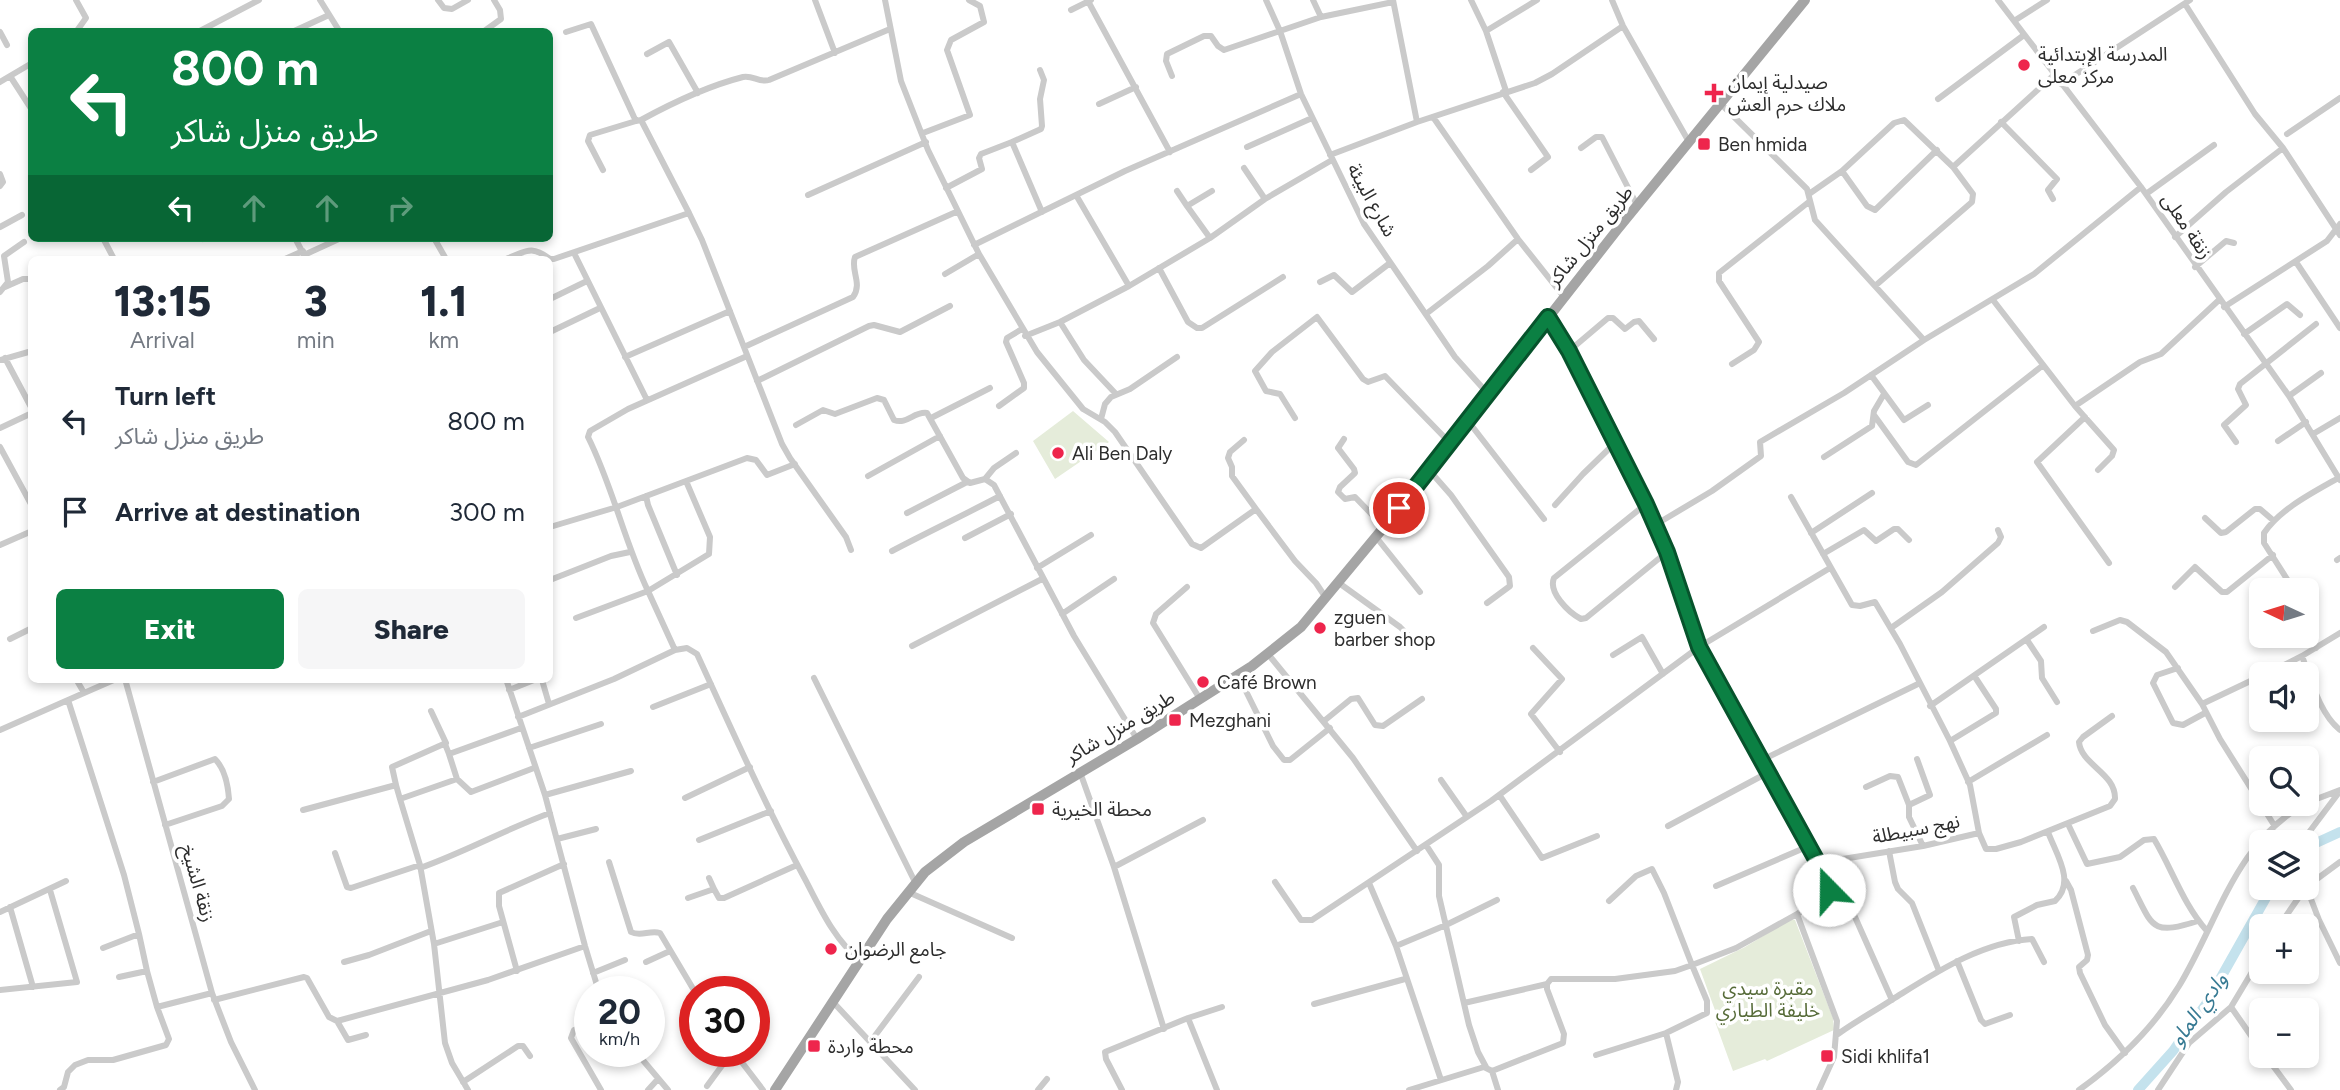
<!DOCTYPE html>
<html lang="en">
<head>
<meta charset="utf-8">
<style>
  :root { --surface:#fff; --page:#f6f6f7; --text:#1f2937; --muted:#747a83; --accent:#0b8043 }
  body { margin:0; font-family:Figtree,"Noto Sans Arabic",sans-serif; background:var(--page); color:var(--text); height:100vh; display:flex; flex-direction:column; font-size:26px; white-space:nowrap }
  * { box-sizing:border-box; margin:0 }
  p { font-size:23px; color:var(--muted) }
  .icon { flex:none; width:38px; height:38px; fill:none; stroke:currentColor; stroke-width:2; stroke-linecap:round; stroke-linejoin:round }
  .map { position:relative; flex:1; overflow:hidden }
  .sheet { position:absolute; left:28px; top:256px; width:525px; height:427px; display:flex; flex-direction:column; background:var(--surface); border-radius:10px; box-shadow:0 4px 10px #0003 }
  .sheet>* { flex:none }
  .hud { position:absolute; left:28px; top:28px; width:525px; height:214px; border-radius:10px; box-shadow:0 4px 10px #0003; background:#0b8043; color:#fff; overflow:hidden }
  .needle { width:46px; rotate:274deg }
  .tools { position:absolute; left:2249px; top:578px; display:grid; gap:14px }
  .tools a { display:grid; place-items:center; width:70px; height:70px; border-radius:10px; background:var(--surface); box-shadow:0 4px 10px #0003; font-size:35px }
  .speed { position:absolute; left:574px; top:976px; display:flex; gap:14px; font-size:35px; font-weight:700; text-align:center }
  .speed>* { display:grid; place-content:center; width:91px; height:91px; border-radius:50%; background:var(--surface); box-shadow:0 4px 10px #0003; line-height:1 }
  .speed small { font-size:18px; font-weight:400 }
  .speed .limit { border:10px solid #d22; background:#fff; color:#111 }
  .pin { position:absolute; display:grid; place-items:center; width:60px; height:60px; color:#fff; margin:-30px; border:4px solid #fff; border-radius:50%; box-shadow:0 2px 7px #0007 }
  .me { position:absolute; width:77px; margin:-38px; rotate:338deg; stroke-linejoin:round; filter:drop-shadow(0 0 5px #0008) }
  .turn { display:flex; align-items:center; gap:24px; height:147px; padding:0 28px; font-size:32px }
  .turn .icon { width:91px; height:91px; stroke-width:2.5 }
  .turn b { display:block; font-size:49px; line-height:60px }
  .lanes { display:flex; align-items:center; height:66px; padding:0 28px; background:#0003; justify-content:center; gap:35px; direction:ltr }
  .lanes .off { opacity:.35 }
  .eta { display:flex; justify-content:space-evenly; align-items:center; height:119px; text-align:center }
  .eta b { font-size:42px; font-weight:800; line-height:49px }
  .action { display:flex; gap:14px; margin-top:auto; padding:14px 28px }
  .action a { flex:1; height:80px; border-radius:10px; background:var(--accent); color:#fff; font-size:28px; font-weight:800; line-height:80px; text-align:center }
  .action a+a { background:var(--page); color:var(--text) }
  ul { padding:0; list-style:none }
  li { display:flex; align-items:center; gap:21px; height:91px; padding:0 28px }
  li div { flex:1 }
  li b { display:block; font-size:26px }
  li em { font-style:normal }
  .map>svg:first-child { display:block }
</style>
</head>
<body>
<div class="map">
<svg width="2340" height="1090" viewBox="0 0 2340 1090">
  <rect width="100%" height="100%" fill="#fff"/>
  <!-- green -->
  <path fill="#e5ecda" d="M1073,411L1109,442L1055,479L1033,441Z
    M1791,919L1795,920L1833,1018L1834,1030L1767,1061L1765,1059L1733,1071L1713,1016L1716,1013L1700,969L1745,947Z"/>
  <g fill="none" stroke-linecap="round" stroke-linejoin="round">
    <!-- river -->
    <path stroke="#c4e2ed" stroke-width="10" d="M2306,851L2316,843L2340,832
      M2138,1090L2173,1051L2206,1004L2272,887"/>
    <!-- minor -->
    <path stroke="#cacaca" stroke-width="6" d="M76,0L86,18L76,32
      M320,0L340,32
      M438,0L444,8L452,9L468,0
      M815,0L835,53
      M885,0L901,81L928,150L979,254L1037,352L1083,409L1105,422L1115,432L1192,544L1201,548L1256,509L1295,561L1316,583L1326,598
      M1266,0L1280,31L1301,94L1364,224L1455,357L1489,395
      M1313,0L1321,17
      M1393,0L1417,122
      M1471,0L1486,31L1506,91
      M1612,0L1623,26L1689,142
      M1998,0L2141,187L2289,396L2340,480
      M1088,1L1170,152
      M2185,4L2255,114L2283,148L2340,235
      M1071,10L1091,0
      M2014,21L2047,0
      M1486,31L1537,0
      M0,32L7,45
      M198,32L259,0
      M292,32L329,15
      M483,32L501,19L500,10L494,0
      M566,32L591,24L634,117L636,121L641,120
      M647,54L669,42L698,93
      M1040,70L1044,80L1040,99L1042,126L1041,129L1012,142L1042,212
      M10,76L32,110
      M1172,76L1166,61L1167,54L1204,36H1211L1218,46L1224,50L1321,17L1393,2
      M0,82L32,63
      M2061,84L2190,0
      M1503,92L1548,157L1531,170
      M1938,99L2024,35
      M1720,103L1807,189L1815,220L1924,340L2034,274L2141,187
      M1099,104L1136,87
      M1433,117L1518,239L1564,297
      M2001,122L2057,179L2048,190L2053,199
      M923,133L970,115L947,50L951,40L984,22L980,6L969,0
      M2287,134L2340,98
      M1247,147L1312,118
      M1581,148L1596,137H1602L1637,205
      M1330,155L1417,122L1535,83L1552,74L1623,26
      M1953,167L2054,75
      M1244,168L1265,199
      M603,170L588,141L590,135L636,121
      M1842,171L1867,206L1875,210L1937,150
      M0,174L3,182L0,186
      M946,188L982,169L979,158L981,154L1012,142
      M1177,191L1187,206
      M1809,194L1842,171L1894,123L1904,120L1953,167L1973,194L1972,202L1875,286
      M2146,194L2214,145
      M808,195L926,142
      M1076,195L1129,286
      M689,213L702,240L782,444L790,458L846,537L851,550
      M0,227L22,215
      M2175,237L2226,192L2283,148
      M103,238L114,259
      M295,238L306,259
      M434,238L446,259
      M1210,238L1187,206L1212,191
      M203,239L205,238
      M974,245L1125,171L1301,94
      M574,253L647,400
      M304,255L341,238
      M285,259L303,251
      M506,259C527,251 531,245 550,259H554L689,213L641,120C672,103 708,86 743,77C753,75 759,83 769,80L890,29
      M2296,262L2340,328
      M2195,267L2226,241L2234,243
      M1159,268L1188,322L1197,328H1202L1283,277
      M945,274L979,254
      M1320,282L1334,275L1352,292L1390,263
      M5,287L23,279H32
      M0,292L8,282L4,256L24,242
      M550,299L587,281
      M1993,300L2075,406L2140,362L2161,354L2219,300
      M2224,307L2327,241L2340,224
      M1426,314L1488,266L1518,239
      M1548,317L1569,351L1646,504L1667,552L1699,647L1818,863L1828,886L1825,897L1797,914L1837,1021L1834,1057L1819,1090
      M1060,322L1084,360L1116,394
      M550,332L600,308
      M2244,334L2287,304L2300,315
      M1025,336L1060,322L1129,286L1210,238L1265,199L1332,160
      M744,347L853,297C863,283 850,271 855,257L956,212
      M1569,351L1608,318H1613L1625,329L1634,322L1639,321L1654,339
      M625,357L730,311
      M5,358L32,409
      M0,360L32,351
      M1732,364L1754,350L1759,342L1719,281V273L1810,201
      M1871,375L1904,420L1928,405
      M757,381L869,326L874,325L900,332L950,306
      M2289,396L2321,373
      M999,406L1024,388V383L1006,342L1007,338L1022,329
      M2075,406L2114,450L2112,456L2098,470
      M1874,415L1908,462L1916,465L2042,366
      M2085,417L2037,462L2109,563
      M931,418L990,388
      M1295,418L1280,394L1266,391L1255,371L1272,352L1317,317L1363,379L1368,382L1385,376L1450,443
      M1101,419L1105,404L1111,397L1130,389L1177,357
      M1468,421L1544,519
      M796,425L823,410L835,414L877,398L884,400L894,420C907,425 914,411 927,413L963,478L970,483L985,479L994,485L1074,636L1137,739
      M0,428L32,413
      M2313,434L2340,418
      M1344,439L1338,448L1354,469L1355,473L1340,487L1338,492L1345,499L1355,497L1384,527
      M1244,440L1230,452L1228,458L1232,467V476L1256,509
      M2278,441L2306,422
      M2236,442L2224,425L2246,405L2238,389L2240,384L2316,324
      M0,447L32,506
      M1824,457L1872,426L1874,411L1884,394
      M1429,470L1451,495L1509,577L1510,586L1487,603
      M868,476L940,436
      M985,479L994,468L1016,453
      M646,496L648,505L677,575
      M1791,497L1852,605L1860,606L1875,602L1900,644L1950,741L1970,785L1979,833L1986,849H1996L2021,842L2110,806L2115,799C2116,773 2081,765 2079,742L2083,737L2112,716
      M1646,504L1554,578C1548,592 1568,612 1581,619L1586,618L1667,552
      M1555,505L1583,474L1616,442
      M907,513L967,482
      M2205,518L2221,533L2226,532L2255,509H2260L2274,521
      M1655,525L1712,491L1761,456L1760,442L1844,393L1924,340
      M550,527L617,507L747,458L756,460L767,475L795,464
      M1811,533L1872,493
      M1376,537L1420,592
      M965,538L1011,514
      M0,545L32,531
      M892,551C928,532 964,515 1000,496
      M1823,554L1864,530L1876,541L1894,529H1898L1909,540
      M2337,560L2340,558
      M1037,568L1091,535
      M550,580L611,556L630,552
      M1339,583L1400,627L1419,646
      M1187,587L1156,614L1153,623L1200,699
      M2175,587L2195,567L2222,592H2227L2273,555
      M2294,590L2264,543V533C2281,508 2314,492 2340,477
      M1062,614L1114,579
      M576,618L648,591C624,541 613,487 588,437L590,431L628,409L747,356
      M1891,628L1942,592L1998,543L2001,537L1998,530
      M2093,631L2120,620L2127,622L2166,652L2202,704
      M2306,634L2316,648
      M10,639L32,628
      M2027,640L2041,661L2042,678L2057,702
      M912,646L1042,579
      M1533,648L1562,679L1531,714L1560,752
      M675,650L648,591L709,554L710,537L686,481
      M1268,654L1353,758L1417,851
      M1613,655L1642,637L1663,674
      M2302,656C2311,680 2320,714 2340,730
      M2178,668L2157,675L2153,683L2173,723L2183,725L2205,713
      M2266,674L2302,656L2340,633
      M1238,675L1273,746L1284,760H1290L1330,728
      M2261,676L2202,704L2220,739L2274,825
      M814,678L915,882
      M76,679L83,691
      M116,679L68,700L124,875L139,934
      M125,679L212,993L231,1042L255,1090
      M506,679L545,795L585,946L599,992
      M509,690L534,680H542L549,704
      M1930,706L2044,627
      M653,707L711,684
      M518,717L614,679L675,650L687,648L697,654C732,730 766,807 806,881C820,908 835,941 860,960
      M1324,721L1351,699L1358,698L1375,725L1383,726L1422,699
      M0,730L68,700
      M1950,741L1996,713V709L1975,677
      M445,744L449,754L521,728
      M529,748L601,724
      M449,754L457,779
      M1762,760L1920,683
      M1080,772L1114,867L1164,1029
      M1441,780L1467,817
      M153,782L215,759C225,769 228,785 229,799L222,806L165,825
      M1968,782L2047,735
      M396,785L392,767L446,743L431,711
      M1866,787L1890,776L1898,777L1909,805V817L1923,846
      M545,795L631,771
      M1500,796L1542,858L1597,836
      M685,798L750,767
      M2306,803L2340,790
      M1909,805L1930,795L1917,759
      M303,810L396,785L400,799
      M2068,824L2087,864L2120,857L2144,840L2154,839C2172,869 2183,904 2207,931
      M1668,826L1769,772
      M557,839L596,829
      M699,840L771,811
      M2306,842L2310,831L2340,791
      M1426,845L1439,865V896L1469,1025L1478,1052L1486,1067
      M1889,851L1895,882L1898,889L1912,903L1939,971
      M335,853L347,887L351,888L420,865
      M609,862L631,932C640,937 650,930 660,933L695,992
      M1818,863L1923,846L1979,833
      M1114,867L1203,820
      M420,868C465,852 506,829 550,813
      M709,878L714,889
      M1825,878L1840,889L1847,899L1892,1000
      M2066,881L2071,890L2088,955L2087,960L2079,967L2080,973L2105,1025L2125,1053
      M1275,882L1301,920H1312L1491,801L1699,647L1830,568
      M1369,883L1396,946L1441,1080
      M1716,886L1809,846
      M2306,886L2319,920L2340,963
      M2306,887L2340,862
      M2133,888C2153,927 2151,936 2198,921
      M908,892L1012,938
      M688,898L714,889L719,898H724L797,865
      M1609,901L1636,876L1652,869L1664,893L1692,965L1736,948L1797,914
      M10,907L33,987
      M0,912L66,881
      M2279,926L2306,887
      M2019,941L2014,917L2037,905L2055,901C2076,882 2056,854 2048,832
      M434,944L503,922
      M1396,946L1446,925L1497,900
      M103,948L139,934L147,971
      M1957,961L1981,1020L1985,1024L2010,1015
      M344,962L369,955L431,931
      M646,962L670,951
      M517,971L499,906V893L564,864
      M593,973L625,960
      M119,977L147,971L157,1007
      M0,990L77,982L50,890
      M214,1000L304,977L307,978L329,1017L337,1021L488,980L585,946
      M833,1002L915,1090
      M1464,1003L1547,984
      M1314,1004L1405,979
      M2231,1007L2261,1050
      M1188,1018L1217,1090
      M337,1021L348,1040L366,1035
      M590,1024L574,1030L571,1038L601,1090
      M1666,1033L1678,1082L1676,1090
      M1838,1034C1856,1021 1875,1011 1893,999C1935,973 1981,942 2032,939L2044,962
      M871,1041L919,977
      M636,1052L668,1090
      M734,1052L763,1090
      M2265,1055L2291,1090
      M1492,1071L1563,1043L1564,1034L1547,989V984L1551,979H1615L1675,971L1692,965L1707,1001V1013L1666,1033L1596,1055
      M463,1082L518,1046H523L530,1056
      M707,1086L732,1052
      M60,1090L64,1087L68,1072L75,1065L88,1060H113L166,1045L169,1039L157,1007L212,993
      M468,1090L452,1063L445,1043L434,944L420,865L400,799L457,779L471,792L534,768
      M648,1090L658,1079
      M1038,1090L1047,1079
      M1122,1090L1106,1059L1105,1052L1188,1018L1222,1007
      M1409,1090L1484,1067L1492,1071L1498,1090
      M2079,1090C2118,1062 2154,1027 2179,986C2219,920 2234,844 2306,803
      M2158,1090L2189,1043L2231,1007L2261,957"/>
    <!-- primary -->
    <path stroke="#a5a5a5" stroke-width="10" d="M775,1090L887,919L925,872L964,842L1137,739L1252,666L1301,627L1384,527L1617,230L1805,0"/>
  </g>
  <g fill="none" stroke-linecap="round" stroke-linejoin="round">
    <!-- route casing -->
    <g stroke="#07532c" stroke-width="18">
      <path id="route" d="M1399,508L1548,317L1569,351L1646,504L1667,552L1699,647L1818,863L1829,890"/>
    </g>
    <!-- route -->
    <use href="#route" stroke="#0b8043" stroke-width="12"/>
  </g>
  <!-- markers -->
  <g fill="#ee254c" stroke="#fff" stroke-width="2.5">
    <circle cx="2024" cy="65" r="7"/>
    <path d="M1710.5 82.5h7v7h7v7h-7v7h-7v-7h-7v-7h7z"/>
    <rect x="1697" y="137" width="14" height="14" rx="3.5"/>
    <circle cx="1058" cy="453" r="7"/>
    <circle cx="1320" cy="628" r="7"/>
    <circle cx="1203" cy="682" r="7"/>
    <rect x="1168" y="713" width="14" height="14" rx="3.5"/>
    <rect x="1031" y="802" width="14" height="14" rx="3.5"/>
    <circle cx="831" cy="949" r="7"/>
    <rect x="807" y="1039" width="14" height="14" rx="3.5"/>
    <rect x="1820" y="1049" width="14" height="14" rx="3.5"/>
  </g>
  <g text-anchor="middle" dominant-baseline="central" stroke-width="7" stroke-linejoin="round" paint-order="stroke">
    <!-- poi labels -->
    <g font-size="19" fill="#2d2d2d" stroke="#fff" text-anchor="start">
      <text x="2038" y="54">المدرسة الإبتدائية<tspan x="2038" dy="22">مركز معلى</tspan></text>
      <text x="1728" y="82">صيدلية إيمان<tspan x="1728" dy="22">ملاك حرم العش</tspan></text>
      <text x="1718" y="144">Ben hmida</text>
      <text x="1072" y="453">Ali Ben Daly</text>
      <text x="1334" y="617">zguen<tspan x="1334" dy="22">barber shop</tspan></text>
      <text x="1217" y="682">Café Brown</text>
      <text x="1189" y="720">Mezghani</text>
      <text x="1052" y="809">محطة الخيرية</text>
      <text x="845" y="949">جامع الرضوان</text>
      <text x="828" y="1046">محطة واردة</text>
      <text x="1841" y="1056">Sidi khlifa1</text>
    </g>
    <!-- street labels -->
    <g font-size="19" fill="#2d2d2d" stroke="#fff">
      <text transform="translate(1372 200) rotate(61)">شارع البيئة</text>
      <text transform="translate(2187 226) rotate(56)">زنقة معلى</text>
      <text transform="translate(1590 236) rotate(-51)">طريق منزل شاكر</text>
      <text transform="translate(1120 727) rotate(-31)">طريق منزل شاكر</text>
      <text transform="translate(1916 829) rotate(-11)">نهج سبيطلة</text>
      <text transform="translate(198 883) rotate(74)">زنقة الشيخ</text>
    </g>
    <!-- park labels -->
    <g font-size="19" fill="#566b38" stroke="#fff">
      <text x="1768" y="988">مقبرة سيدي<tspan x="1768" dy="22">خليفة الطياري</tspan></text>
    </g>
    <!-- water labels -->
    <g font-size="21" font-style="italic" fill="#377a93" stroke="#fff">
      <text transform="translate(2198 1009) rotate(-55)">وادي الماو</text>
    </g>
  </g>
</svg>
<div class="tools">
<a><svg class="needle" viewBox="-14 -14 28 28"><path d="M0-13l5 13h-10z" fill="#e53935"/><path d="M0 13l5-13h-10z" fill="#747a83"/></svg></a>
<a><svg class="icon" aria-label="sound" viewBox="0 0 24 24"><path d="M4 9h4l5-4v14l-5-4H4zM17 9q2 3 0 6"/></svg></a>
<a><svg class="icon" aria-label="search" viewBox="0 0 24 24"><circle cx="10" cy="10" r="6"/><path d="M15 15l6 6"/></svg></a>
<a><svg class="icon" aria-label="layers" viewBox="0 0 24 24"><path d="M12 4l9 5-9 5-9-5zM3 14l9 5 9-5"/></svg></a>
<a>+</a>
<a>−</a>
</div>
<div class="speed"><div>20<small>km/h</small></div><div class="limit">30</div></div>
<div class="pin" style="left:1399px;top:508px;background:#d93025"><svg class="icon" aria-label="arrive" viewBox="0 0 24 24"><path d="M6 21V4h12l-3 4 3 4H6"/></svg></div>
<svg class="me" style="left:1829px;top:890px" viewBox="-20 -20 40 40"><circle r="19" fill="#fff"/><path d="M0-13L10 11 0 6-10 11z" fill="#0b8043"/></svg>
<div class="hud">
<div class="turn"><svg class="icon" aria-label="left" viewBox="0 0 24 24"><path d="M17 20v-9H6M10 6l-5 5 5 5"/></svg><div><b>800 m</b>طريق منزل شاكر</div></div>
<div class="lanes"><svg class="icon" aria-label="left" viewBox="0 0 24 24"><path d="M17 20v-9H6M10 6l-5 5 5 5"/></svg><svg class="icon off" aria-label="ahead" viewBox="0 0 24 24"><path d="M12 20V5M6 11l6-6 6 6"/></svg><svg class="icon off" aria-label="ahead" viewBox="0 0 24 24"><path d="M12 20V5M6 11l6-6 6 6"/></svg><svg class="icon off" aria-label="right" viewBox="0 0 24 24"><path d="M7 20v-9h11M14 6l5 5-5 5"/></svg></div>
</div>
<section class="sheet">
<div class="eta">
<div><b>13:15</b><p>Arrival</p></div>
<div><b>3</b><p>min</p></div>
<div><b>1.1</b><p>km</p></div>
</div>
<ul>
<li><svg class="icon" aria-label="left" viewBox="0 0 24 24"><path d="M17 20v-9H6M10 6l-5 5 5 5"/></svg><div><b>Turn left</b><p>طريق منزل شاكر</p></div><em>800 m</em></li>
<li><svg class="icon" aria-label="arrive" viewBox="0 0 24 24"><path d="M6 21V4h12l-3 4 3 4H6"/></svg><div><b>Arrive at destination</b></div><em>300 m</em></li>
</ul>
<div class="action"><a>Exit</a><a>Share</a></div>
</section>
</div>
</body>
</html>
